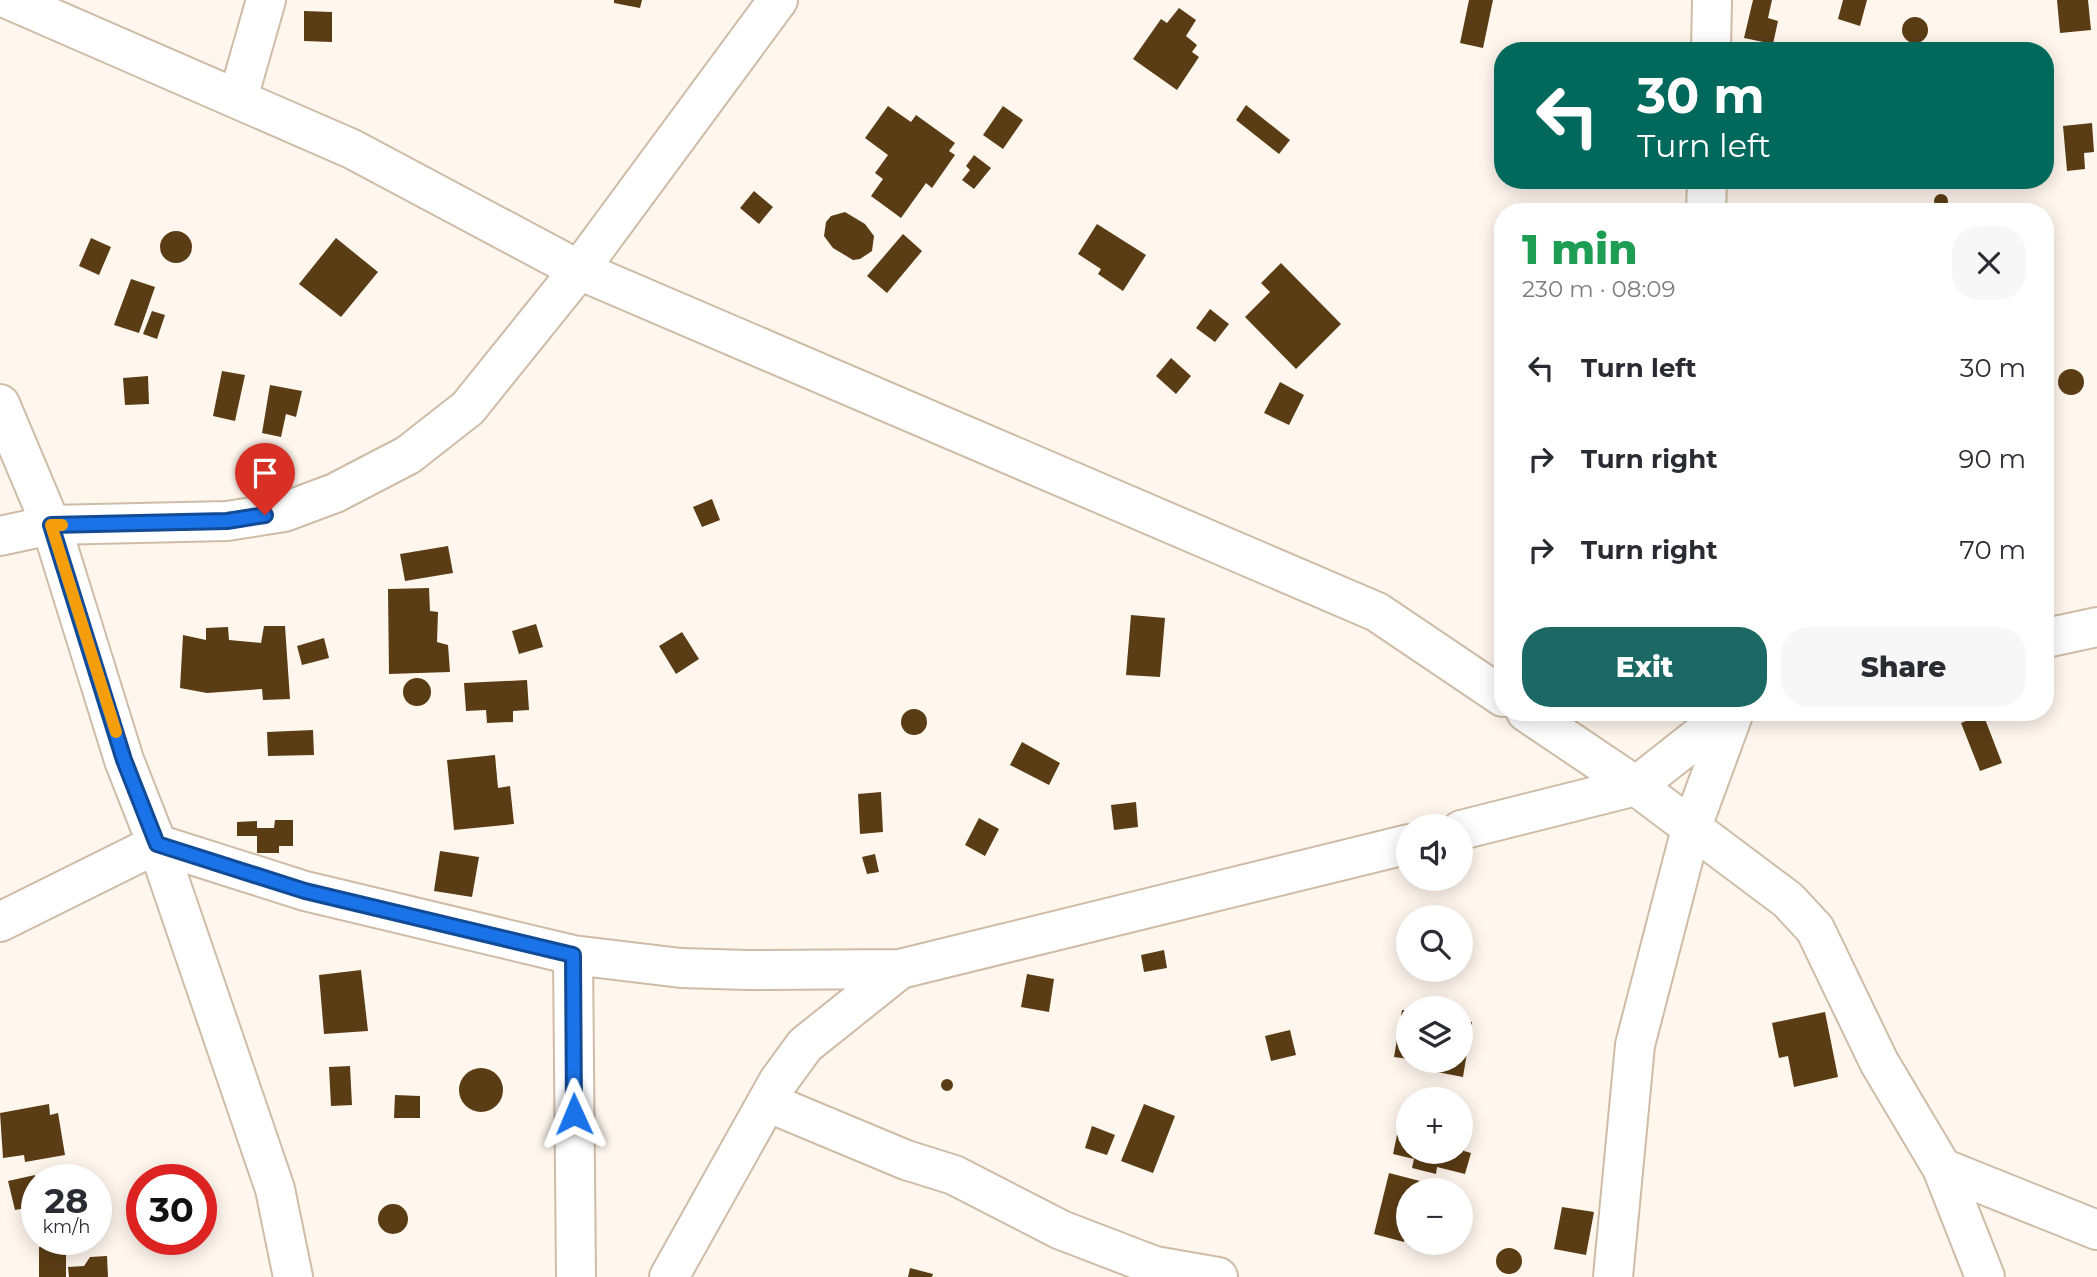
<!DOCTYPE html>
<html lang="en">
<head>
<meta charset="utf-8">
<style>
  :root { --surface:#fff; --page:#f7f7f7; --text:#2b2b33; --muted:#7c7c81; --accent:#1b6865 }
  body { margin:0; font-family:Montserrat,sans-serif; background:var(--page); color:var(--text); height:100vh; display:flex; flex-direction:column; font-size:26px; white-space:nowrap }
  * { box-sizing:border-box; margin:0 }
  p { font-size:23px; color:var(--muted) }
  .icon { flex:none; width:38px; height:38px; fill:none; stroke:currentColor; stroke-width:2; stroke-linecap:round; stroke-linejoin:round }
  .map { position:relative; flex:1; overflow:hidden }
  .side { position:absolute; left:1494px; top:203px; width:560px; height:518px; display:flex; flex-direction:column; background:var(--surface); border-radius:28px; box-shadow:0 4px 18px #0003 }
  .side>* { flex:none }
  .hud { position:absolute; left:1494px; top:42px; width:560px; height:147px; border-radius:28px; box-shadow:0 4px 18px #0003; background:#00695c; color:#fff; overflow:hidden }
  .fabs { position:absolute; left:1396px; top:814px; display:grid; gap:14px }
  .fabs a { display:grid; place-items:center; width:77px; height:77px; border-radius:50%; background:var(--surface); box-shadow:0 4px 18px #0003; font-size:35px }
  .speed { position:absolute; left:21px; top:1164px; display:flex; gap:14px; font-size:35px; font-weight:700; text-align:center }
  .speed>* { display:grid; place-content:center; width:91px; height:91px; border-radius:50%; background:var(--surface); box-shadow:0 4px 18px #0003; line-height:1 }
  .speed small { font-size:18px; font-weight:400 }
  .speed .limit { border:10px solid #d22; background:#fff; color:#111 }
  .pin { position:absolute; display:grid; place-items:center; width:60px; height:60px; color:#fff; margin:-72px -30px; border-radius:50% 50% 50% 0; rotate:-45deg; box-shadow:0 0 7px #0007 }
  .pin .icon { rotate:45deg }
  .me { position:absolute; width:77px; margin:-38px; rotate:359deg; stroke-linejoin:round; filter:drop-shadow(0 0 5px #0008) }
  .turn { display:flex; align-items:center; gap:24px; height:147px; padding:0 28px; font-size:32px }
  .turn .icon { width:91px; height:91px; stroke-width:2.5 }
  .turn b { display:block; font-size:49px; line-height:60px }
  .round { display:grid; place-items:center; flex:none; width:74px; height:74px; border-radius:28px; background:var(--page) }
  .overview { display:flex; align-items:center; justify-content:space-between; height:119px; padding:0 28px }
  h1 { font-size:42px; font-weight:800; line-height:52px; color:#1e9e55 }
  .button { display:flex; gap:14px; margin-top:auto; padding:14px 28px }
  .button a { flex:1; height:80px; border-radius:28px; background:var(--accent); color:#fff; font-size:28px; font-weight:800; line-height:80px; text-align:center }
  .button a+a { background:var(--page); color:var(--text) }
  ul { padding:0; list-style:none }
  li { display:flex; align-items:center; gap:21px; height:91px; padding:0 28px }
  li div { flex:1 }
  li b { display:block; font-size:26px }
  li em { font-style:normal }
  .map>svg:first-child { display:block }
</style>
</head>
<body>
<div class="map">
<svg width="2097" height="1277" viewBox="0 0 2097 1277">
  <rect width="100%" height="100%" fill="#fff7ee"/>
  <!-- building -->
  <path fill="#5b3d15" d="M614,0H642L640,8L614,3Z
    M1469,0H1493L1483,48L1460,43Z
    M1753,0H1772L1768,18L1778,21L1773,44L1744,38Z
    M1843,0H1867L1860,26L1838,19Z
    M2057,0H2088L2091,30L2060,33Z
    M1179,8L1196,20L1186,36L1197,45L1192,52L1199,57L1177,90L1133,59L1161,19L1167,23Z
    M304,11L332,12V42L304,41Z
    M1902 30a13 13 0 1 1 26 0a13 13 0 1 1-26 0Z
    M1559,43L1589,48L1588,51H1558Z
    M1246,105L1290,140L1279,154L1236,120Z
    M888,106L911,122L916,115L955,143L949,151L955,155L932,188L926,183L901,218L871,196L883,179L875,173L888,155L865,138Z
    M1003,106L1023,120L1003,149L983,135Z
    M2092,123L2094,152L2084,153L2085,169L2067,171L2063,126Z
    M974,155L991,168L974,189L962,180L970,170L966,166Z
    M754,191L773,207L759,224L740,208Z
    M1934 201a7 7 0 1 1 14 0a7 7 0 1 1-14 0Z
    M845,212L865,224L874,236L872,251L860,259L853,260L833,248L824,236L826,222L831,216Z
    M1097,224L1146,255L1123,291L1098,274L1101,269L1078,254Z
    M160 247a16 16 0 1 1 32 0a16 16 0 1 1-32 0Z
    M903,234L922,251L887,293L867,276Z
    M91,238L111,247L99,275L79,266Z
    M336,238L378,272L341,317L299,284Z
    M1281,263L1341,324L1296,369L1245,317L1270,292L1261,283Z
    M131,279L155,287L139,333L114,325Z
    M1210,309L1229,324L1215,342L1196,328Z
    M152,311L165,315L157,339L143,334Z
    M1171,358L1191,376L1176,394L1156,376Z
    M2058 382a13 13 0 1 1 26 0a13 13 0 1 1-26 0Z
    M222,371L245,375L235,421L213,416Z
    M148,376L149,404L125,405L123,378Z
    M1280,382L1304,395L1289,425L1264,413Z
    M270,385L302,391L296,417L286,414L281,437L262,433Z
    M712,499L720,520L702,527L693,507Z
    M448,546L453,573L405,581L400,554Z
    M429,588L430,611L438,612L437,642L448,645L450,672L389,674L388,589Z
    M1131,615L1165,618L1160,677L1126,675Z
    M536,624L543,647L519,654L512,631Z
    M264,626H285L290,699L263,700L262,689L207,693L180,688L183,635L206,640V628L228,627L229,640L261,643Z
    M682,632L699,659L676,674L659,646Z
    M324,638L329,658L302,665L297,646Z
    M403 692a14 14 0 1 1 28 0a14 14 0 1 1-28 0Z
    M527,680L529,710L513,711V722L487,723L486,710L466,711L464,683Z
    M901 722a13 13 0 1 1 26 0a13 13 0 1 1-26 0Z
    M1983,714L2002,763L1980,771L1961,723Z
    M313,730L314,755L268,756L267,732Z
    M1022,742L1060,763L1049,785L1010,765Z
    M495,755L498,788L510,786L514,824L454,830L447,760Z
    M881,792L883,832L860,834L858,794Z
    M1136,802L1138,827L1114,830L1111,805Z
    M979,818L999,829L985,856L965,845Z
    M275,820H293V846H279V853H257V836H237V822L257,821V828H274Z
    M440,851L479,857L472,897L434,891Z
    M875,854L879,872L867,874L862,857Z
    M1164,950L1167,968L1144,972L1141,955Z
    M361,970L368,1031L324,1034L319,975Z
    M1027,974L1054,979L1049,1012L1021,1007Z
    M1402,1010L1409,1011V1059L1394,1057Z
    M1825,1012L1838,1077L1794,1087L1788,1056L1779,1058L1772,1023Z
    M1461,1020L1472,1022L1463,1077L1437,1072L1439,1060H1461Z
    M1290,1030L1296,1055L1271,1061L1265,1036Z
    M350,1066L352,1105L331,1106L329,1067Z
    M459 1090a22 22 0 1 1 44 0a22 22 0 1 1-44 0Z
    M941 1085a6 6 0 1 1 12 0a6 6 0 1 1-12 0Z
    M395,1095L420,1096V1118H394Z
    M49,1104L50,1115L58,1113L65,1155L25,1162L24,1155L3,1158L0,1113Z
    M1144,1104L1175,1116L1153,1173L1121,1161Z
    M1092,1126L1115,1135L1107,1155L1085,1148Z
    M1397,1135L1409,1138V1152H1461V1146H1465L1464,1151L1471,1153L1465,1174L1437,1167L1436,1174L1412,1168L1414,1159L1393,1154Z
    M1389,1173L1420,1181L1418,1190H1409V1224L1404,1242L1374,1234Z
    M35,1175L37,1206L15,1210L8,1181Z
    M378 1219a15 15 0 1 1 30 0a15 15 0 1 1-30 0Z
    M1562,1207L1594,1212L1586,1255L1554,1249Z
    M39,1247H66V1277H39Z
    M1496 1261a13 13 0 1 1 26 0a13 13 0 1 1-26 0Z
    M107,1256L108,1277H69L68,1267L84,1266L90,1257Z
    M910,1268L933,1274L932,1277H908Z"/>
  <g fill="none" stroke-linecap="round" stroke-linejoin="round">
    <!-- minor casing -->
    <g stroke="#cebca7" stroke-width="42">
      <path id="minor" d="M10,0L352,149L579,270L1377,612L1503,697
        M1711,51L1712,0
        M238,98L266,0
        M1706,212L1707,180
        M0,404L51,525L124,760L157,844L275,1189L293,1277
        M0,536L51,525L227,521L284,512L335,493L408,455L468,408L579,270L778,0
        M2046,638L2097,627
        M1526,712L1636,786L1788,900L1815,929L1879,1062L1942,1168L1985,1277
        M1461,830L1636,786L1730,712
        M0,922L157,844L305,891L573,955L681,968L748,970L900,969L1409,844
        M573,955L576,1277
        M767,1102L906,1160L954,1175L1061,1230L1155,1266L1218,1277
        M1942,1168L2097,1230
        M669,1277L778,1082L805,1045L900,969
        M1613,1277L1635,1045L1691,829L1734,712"/>
    </g>
    <!-- minor -->
    <use href="#minor" stroke="#fff" stroke-width="38"/>
  </g>
  <g fill="none" stroke-linecap="round" stroke-linejoin="round">
    <!-- route casing -->
    <g stroke="#114b97" stroke-width="18">
      <path id="route" d="M265,515L227,521L51,525L124,760L157,844L305,891L573,955L574,1114"/>
    </g>
    <!-- route -->
    <use href="#route" stroke="#1a73e8" stroke-width="12"/>
    <!-- slow -->
    <path stroke="#f59e0b" stroke-width="12" d="M62,525H51L116,732"/>
  </g>
</svg>
<div class="fabs">
<a><svg class="icon" aria-label="sound" viewBox="0 0 24 24"><path d="M4 9h4l5-4v14l-5-4H4zM17 9q2 3 0 6"/></svg></a>
<a><svg class="icon" aria-label="search" viewBox="0 0 24 24"><circle cx="10" cy="10" r="6"/><path d="M15 15l6 6"/></svg></a>
<a><svg class="icon" aria-label="layers" viewBox="0 0 24 24"><path d="M12 4l9 5-9 5-9-5zM3 14l9 5 9-5"/></svg></a>
<a>+</a>
<a>−</a>
</div>
<div class="speed"><div>28<small>km/h</small></div><div class="limit">30</div></div>
<div class="pin" style="left:265px;top:515px;background:#d93025"><svg class="icon" aria-label="arrive" viewBox="0 0 24 24"><path d="M6 21V4h12l-3 4 3 4H6"/></svg></div>
<svg class="me" style="left:574px;top:1114px" viewBox="-20 -20 40 40"><path d="M0-17L14 15 0 8-14 15z" fill="#1a73e8" stroke="#fff" stroke-width="4"/></svg>
<div class="hud">
<div class="turn"><svg class="icon" aria-label="left" viewBox="0 0 24 24"><path d="M17 20v-9H6M10 6l-5 5 5 5"/></svg><div><b>30 m</b>Turn left</div></div>
</div>
<section class="side">
<div class="overview"><div><h1>1 min</h1><p>230 m · 08:09</p></div><a class="round"><svg class="icon" aria-label="close" viewBox="0 0 24 24"><path d="M6 6l12 12M18 6L6 18"/></svg></a></div>
<ul>
<li><svg class="icon" aria-label="left" viewBox="0 0 24 24"><path d="M17 20v-9H6M10 6l-5 5 5 5"/></svg><div><b>Turn left</b></div><em>30 m</em></li>
<li><svg class="icon" aria-label="right" viewBox="0 0 24 24"><path d="M7 20v-9h11M14 6l5 5-5 5"/></svg><div><b>Turn right</b></div><em>90 m</em></li>
<li><svg class="icon" aria-label="right" viewBox="0 0 24 24"><path d="M7 20v-9h11M14 6l5 5-5 5"/></svg><div><b>Turn right</b></div><em>70 m</em></li>
</ul>
<div class="button"><a>Exit</a><a>Share</a></div>
</section>
</div>
</body>
</html>
